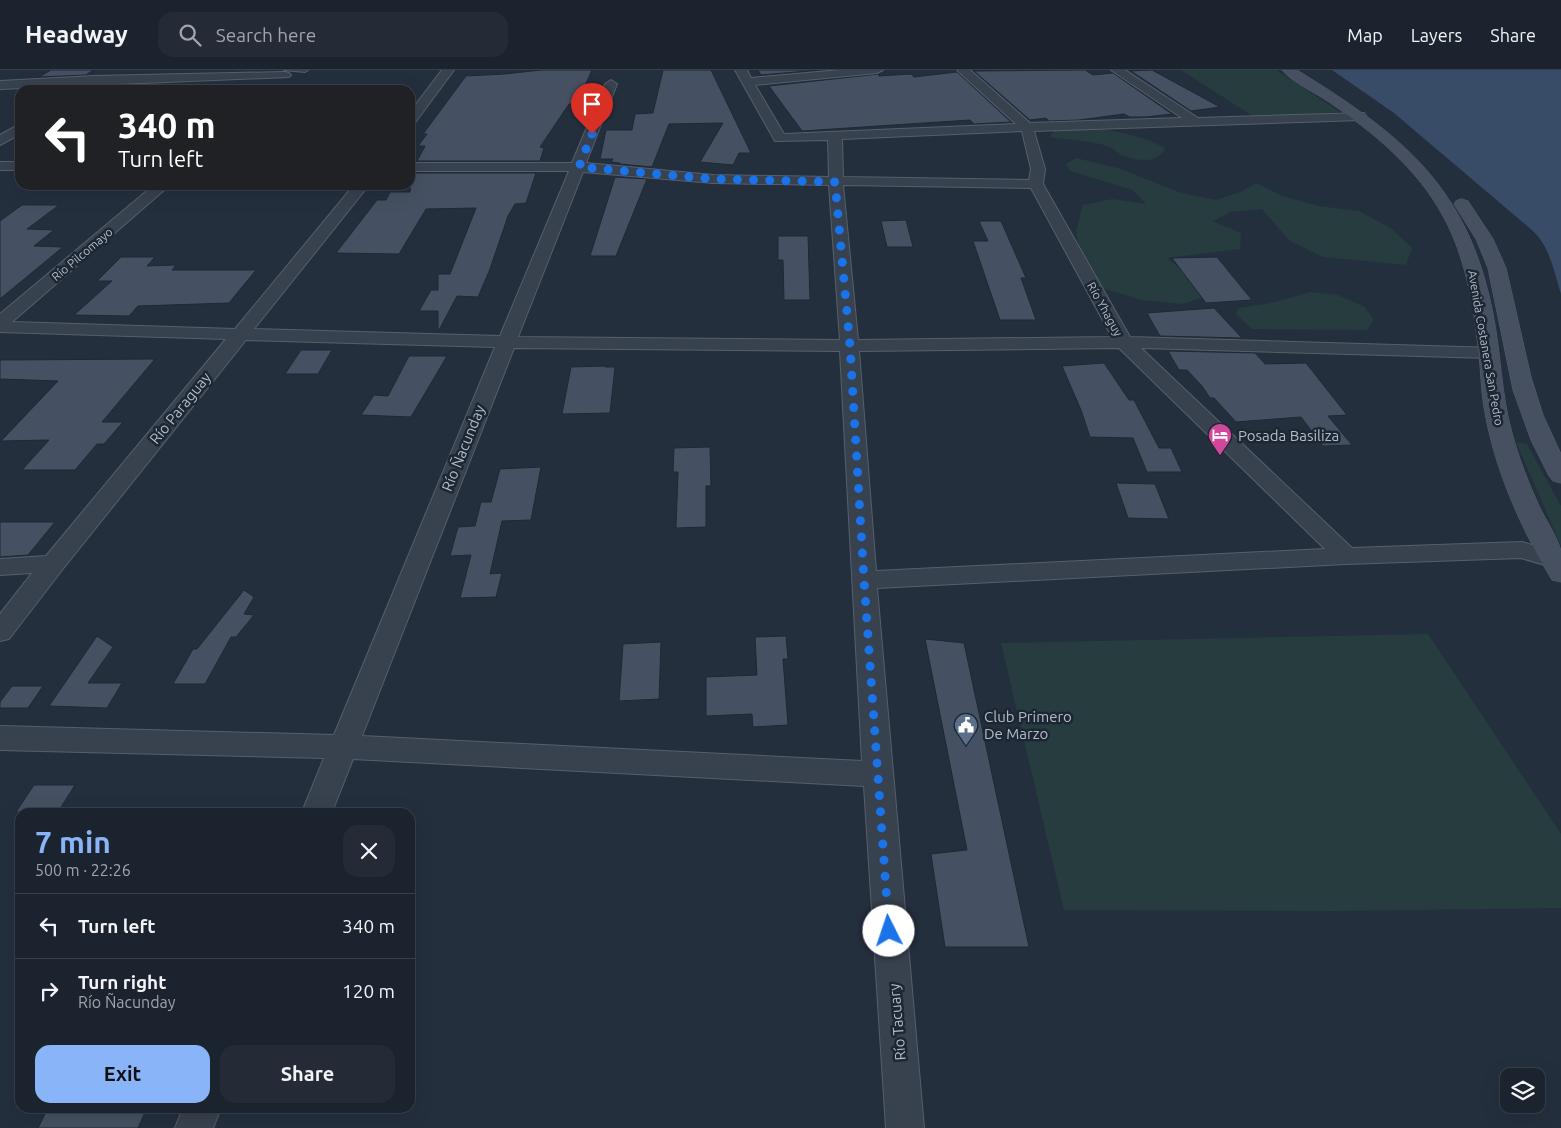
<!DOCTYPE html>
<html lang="en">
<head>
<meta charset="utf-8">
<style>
  :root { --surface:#1b232e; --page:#242b36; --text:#f1f3f6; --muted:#a0a4aa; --line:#39404a; --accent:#8ab4f8 }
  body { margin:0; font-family:Ubuntu,sans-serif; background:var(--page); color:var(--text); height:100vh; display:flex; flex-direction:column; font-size:19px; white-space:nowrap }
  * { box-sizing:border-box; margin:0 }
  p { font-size:16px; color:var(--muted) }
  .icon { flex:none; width:28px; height:28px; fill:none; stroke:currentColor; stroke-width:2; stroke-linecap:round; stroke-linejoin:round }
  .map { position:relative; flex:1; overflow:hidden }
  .drawer { position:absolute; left:15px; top:738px; width:400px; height:305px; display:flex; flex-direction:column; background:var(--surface); border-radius:15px; box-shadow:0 5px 20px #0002,0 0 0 1px var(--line) }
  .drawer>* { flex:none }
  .hud { position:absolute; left:15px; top:15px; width:400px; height:105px; border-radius:15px; box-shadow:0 5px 20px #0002,0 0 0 1px var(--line); background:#202124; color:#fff; overflow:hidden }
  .fabs { position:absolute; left:1500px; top:998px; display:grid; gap:10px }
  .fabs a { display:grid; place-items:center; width:45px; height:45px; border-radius:10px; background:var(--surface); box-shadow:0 5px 20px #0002,0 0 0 1px var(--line); font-size:25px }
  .pin { position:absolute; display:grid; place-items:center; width:42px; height:42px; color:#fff; margin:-51px -21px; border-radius:50% 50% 50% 0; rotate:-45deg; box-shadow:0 0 5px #0007 }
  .pin .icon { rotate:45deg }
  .me { position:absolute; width:55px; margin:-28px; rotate:356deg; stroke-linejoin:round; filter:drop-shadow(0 0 4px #0008) }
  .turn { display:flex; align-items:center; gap:18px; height:105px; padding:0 20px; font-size:22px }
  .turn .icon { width:65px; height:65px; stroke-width:2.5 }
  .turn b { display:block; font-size:35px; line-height:42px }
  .round { display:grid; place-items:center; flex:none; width:52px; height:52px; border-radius:15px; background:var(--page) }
  .headline { display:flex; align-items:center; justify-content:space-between; height:85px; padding:0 20px }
  h1 { font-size:30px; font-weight:700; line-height:38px; color:var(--accent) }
  .primary-button { display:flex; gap:10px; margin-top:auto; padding:10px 20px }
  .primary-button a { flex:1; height:58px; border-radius:15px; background:var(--accent); color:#111; font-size:20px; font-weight:700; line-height:58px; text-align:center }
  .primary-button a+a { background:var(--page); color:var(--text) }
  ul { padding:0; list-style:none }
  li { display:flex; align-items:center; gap:15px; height:65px; padding:0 20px; border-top:1px solid var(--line) }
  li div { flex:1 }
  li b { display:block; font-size:19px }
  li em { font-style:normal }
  header { display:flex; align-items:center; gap:30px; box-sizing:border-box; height:70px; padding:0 25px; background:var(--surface); border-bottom:1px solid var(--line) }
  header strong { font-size:24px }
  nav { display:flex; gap:28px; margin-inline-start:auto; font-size:18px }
  .search { width:350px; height:45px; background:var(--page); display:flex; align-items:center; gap:12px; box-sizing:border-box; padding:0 18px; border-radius:15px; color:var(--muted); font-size:19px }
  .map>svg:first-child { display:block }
</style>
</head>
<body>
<header>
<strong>Headway</strong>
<div class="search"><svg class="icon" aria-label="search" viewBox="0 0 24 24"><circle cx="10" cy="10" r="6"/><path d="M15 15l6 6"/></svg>Search here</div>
<nav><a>Map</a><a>Layers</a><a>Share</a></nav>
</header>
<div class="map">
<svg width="1561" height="1058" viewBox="0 0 1561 1058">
  <rect width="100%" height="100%" fill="#242f3e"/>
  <!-- green -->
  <path fill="#263c3f" d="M1181,0H1276L1340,42L1254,47Z
    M1080,58C1110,59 1139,64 1165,78C1160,94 1137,91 1124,86C1116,82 1111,76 1100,74C1084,70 1066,70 1049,67L1054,61Z
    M1076,88L1121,99L1181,123L1216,130L1240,122L1257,113L1282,126L1319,136L1359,141L1392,159L1412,178L1406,195L1323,187L1290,171L1262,139L1231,142L1213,151L1241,163L1240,179L1167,188L1212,224L1183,234L1141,230L1102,218L1087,197L1079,178L1076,161L1083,135L1112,129L1146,134L1133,120L1070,101L1066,94Z
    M1311,222L1338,225L1365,237L1374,250L1367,260L1252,259L1236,244L1238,238L1271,233Z
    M1516,372L1527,374L1561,436V476Z
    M1428,564L1561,764V838L1335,841L1064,840L1001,573Z"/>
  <!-- water -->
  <path fill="#394c67" d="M1332,0H1561V224C1554,202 1550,177 1533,161L1394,43Z"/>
  <!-- building -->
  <path fill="#455162" stroke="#1f2835" d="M51,0H93L86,5L39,7Z
    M541,0H592L577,34H569L540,77L544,78L540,91H417L425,76H418L427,64H423L466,6L505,4Z
    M663,0H711L751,83H739L733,95L700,92L723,53L669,54L652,97L619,94L620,93L611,92L613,89H600L606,60H632L635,44L653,43Z
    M758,0H819L761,5Z
    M1085,0L1093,5L1113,3L1172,44L1146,47H1130L1124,44L1079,50L1049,51L1046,48L1030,50L974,1Z
    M1152,0L1220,37L1191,41L1131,1Z
    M957,2L1011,52L974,54L970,50L802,61L769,16L879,4V6L911,4L914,7Z
    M411,103H536L526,133L515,134L508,146L490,199L478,227L457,226L438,262V241H419L431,220H438V204H450L476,138L426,139L399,184L336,183L377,130H386L390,122H410Z
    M615,107L647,109L616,186H590Z
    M22,135H59L27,159L54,160L34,176L63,177L0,229V151Z
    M906,150L913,177H887L881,151Z
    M979,151H1001L1026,208H1021L1036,250H1000L973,171H988Z
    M778,166H808L810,230H784L783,190H778Z
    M121,187H155L147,196L176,195L172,200H256L229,233L138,236L129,246L74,245L112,211H97Z
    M1217,187L1252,230L1206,233L1172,188Z
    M1214,238L1242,268L1160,266L1147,243Z
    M301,280H332L318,304H285Z
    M1168,281L1255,283L1265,294L1306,293L1347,345L1328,346L1352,375L1323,376L1301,347L1236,352L1214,328H1210L1202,316L1187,300H1179Z
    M409,286H447L411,347L361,345L374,325L388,326Z
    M155,289L102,352H123L104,374H97L75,400H22L49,370L1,371L58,311L0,309V290Z
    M1104,293L1129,330H1134L1159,378H1171L1182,402H1147L1133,368L1090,367L1081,340L1062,296Z
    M606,296L605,297H615L610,343L562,344L571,297Z
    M710,377L711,416H706V457L676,458L678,402H673L674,378Z
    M541,397L531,450L502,451L490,504L502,503L496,527L460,528L471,485L450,486L458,457L475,456L481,432H491L500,399Z
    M1116,413L1155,414L1169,449L1128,448Z
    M0,452H55L28,485L0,487Z
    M244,520L254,527L244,544L254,545L236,567H231L205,614H173L193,579H197Z
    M97,566L113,577L88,613H122L107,638L49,636Z
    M786,566L788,589H783L788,655L753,657L752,644L706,646V607L757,605L755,567Z
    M925,569L964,573L1029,877H945L931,784L967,780Z
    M661,572L659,629L619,631L623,574Z
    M12,616H43L28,638H0V632Z
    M34,715H75L58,742H16Z
    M48,1038H147L138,1058H38Z"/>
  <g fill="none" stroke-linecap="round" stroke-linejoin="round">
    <!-- lane casing -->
    <g stroke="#565f6c" stroke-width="2">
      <path id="lane" d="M284,0H308L305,2Z"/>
    </g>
    <!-- street casing -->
    <g stroke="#565f6c" stroke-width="2">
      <path id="street" d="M442,0H454L414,54L410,55V42Z
        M735,0H747L751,8L840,0H883L877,3L755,15L784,64L1016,54L957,0H970L1030,53L1182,48L1111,0H1125L1198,48L1364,43L1366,46L1364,49L1360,50L1034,61L1045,99L1043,114L1130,267L1496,278L1498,282L1496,286L1489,288L1141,278L1352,478L1522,472L1561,484L1560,495L1552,497L1521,488L1346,494L877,518L924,1058H886L864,716L353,689L332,742H302L324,688L0,680V656L334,665L495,277L246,270L62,500L9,569L0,571V544L32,503L0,505V489L46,486L226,269L0,262V244L154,115H170L12,252L235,259L354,115H369L254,259L500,266L569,101H410V93H572L605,14L611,10L617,14L586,93L713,105L829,107L828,70L775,71ZM1022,61L1031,99L1029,110L843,107L842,69ZM583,102L713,113L829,115L840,270L518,267ZM843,115L1031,118L1112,267L858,270ZM514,278L840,281L862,691L362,666ZM1119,278L1325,479L876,501L859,281Z
        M285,2L289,3L291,5L289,7L0,19V11L94,6Z
        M20,54V64L0,75V65Z
        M0,92H20V100H0Z
        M183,1038H221L213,1058H175Z"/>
    </g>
    <!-- secondary casing -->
    <g stroke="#565f6c" stroke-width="1">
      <path id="secondary" d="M1282,0H1297C1402,65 1468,116 1493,244C1501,284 1501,324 1512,363C1519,389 1529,414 1540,438C1545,448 1560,472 1561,482C1561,492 1561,502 1561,512L1552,510C1520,457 1494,398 1484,337C1481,320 1481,302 1479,285C1474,238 1466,187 1443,146C1417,98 1373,62 1329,32C1316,23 1291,12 1282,0Z
        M1462,129L1468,131L1493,169L1506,198L1531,307L1543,345L1561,384V413L1553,411L1549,406L1531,370L1513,320L1488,198L1476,169L1454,134L1456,131Z"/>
    </g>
    <!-- lane -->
    <use href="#lane" fill="#38414e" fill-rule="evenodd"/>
    <!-- street -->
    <use href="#street" fill="#38414e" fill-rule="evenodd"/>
    <!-- secondary -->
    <use href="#secondary" fill="#465061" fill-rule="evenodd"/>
  </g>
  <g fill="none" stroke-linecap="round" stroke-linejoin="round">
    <!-- route -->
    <path stroke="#1a73e8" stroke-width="9" stroke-dasharray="0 16.2" d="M592,64L579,97L713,109L835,112L850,276L864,510L889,861"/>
  </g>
  <!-- icons -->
  <defs>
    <g id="hotel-pin" transform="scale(1.25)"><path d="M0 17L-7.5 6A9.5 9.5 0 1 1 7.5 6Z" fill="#d1479c" stroke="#1d2633"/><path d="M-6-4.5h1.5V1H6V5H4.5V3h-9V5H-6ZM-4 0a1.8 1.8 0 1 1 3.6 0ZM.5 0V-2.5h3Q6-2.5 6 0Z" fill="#fff"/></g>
    <g id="civic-pin" transform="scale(1.25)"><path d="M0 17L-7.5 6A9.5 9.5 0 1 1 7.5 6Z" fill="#5c6f8a" stroke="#1d2633"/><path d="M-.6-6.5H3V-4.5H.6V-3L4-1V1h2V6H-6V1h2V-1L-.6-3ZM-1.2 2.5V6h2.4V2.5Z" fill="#fff"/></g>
  </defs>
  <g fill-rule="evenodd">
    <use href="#hotel-pin" x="1220" y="365"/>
    <use href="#civic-pin" x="966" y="655"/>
  </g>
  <g text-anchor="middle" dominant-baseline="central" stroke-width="5" stroke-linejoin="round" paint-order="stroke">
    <!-- far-street labels -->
    <g font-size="12" fill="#b4bcc9" stroke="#1d2633">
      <text transform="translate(82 184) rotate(-40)">Río Pilcomayo</text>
      <text transform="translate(1105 239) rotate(61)">Río Yhaguy</text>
      <text transform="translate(1486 278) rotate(80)">Avenida Costanera San Pedro</text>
    </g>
    <!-- street labels -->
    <g font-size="15" fill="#b4bcc9" stroke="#1d2633">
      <text transform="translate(180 338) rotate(-51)">Río Paraguay</text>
      <text transform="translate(463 378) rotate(-68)">Río Ñacunday</text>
      <text transform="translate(897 952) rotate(-95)">Río Tacuary</text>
    </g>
    <!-- poi labels -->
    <g font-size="15" fill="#b4bcc9" stroke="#1d2633" text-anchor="start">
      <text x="1238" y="365">Posada Basiliza</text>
      <text x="984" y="646">Club Primero<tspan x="984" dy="17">De Marzo</tspan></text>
    </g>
  </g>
</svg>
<div class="fabs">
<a><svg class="icon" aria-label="layers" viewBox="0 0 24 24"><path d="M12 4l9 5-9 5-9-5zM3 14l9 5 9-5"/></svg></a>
</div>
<div class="pin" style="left:592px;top:64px;background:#d93025"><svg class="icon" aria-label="arrive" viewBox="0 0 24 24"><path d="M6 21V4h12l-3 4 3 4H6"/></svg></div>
<svg class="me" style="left:889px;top:861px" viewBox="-20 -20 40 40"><circle r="19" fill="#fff"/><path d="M0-13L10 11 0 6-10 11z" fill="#1a73e8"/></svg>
<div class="hud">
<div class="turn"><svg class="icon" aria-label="left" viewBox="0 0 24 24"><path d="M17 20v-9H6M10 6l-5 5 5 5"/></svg><div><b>340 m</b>Turn left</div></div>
</div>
<section class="drawer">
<div class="headline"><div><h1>7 min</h1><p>500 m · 22:26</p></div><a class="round"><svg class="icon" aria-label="close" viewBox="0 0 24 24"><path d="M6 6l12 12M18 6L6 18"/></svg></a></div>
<ul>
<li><svg class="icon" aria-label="left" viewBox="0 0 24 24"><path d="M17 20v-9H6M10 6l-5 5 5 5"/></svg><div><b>Turn left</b></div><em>340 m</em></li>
<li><svg class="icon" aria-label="right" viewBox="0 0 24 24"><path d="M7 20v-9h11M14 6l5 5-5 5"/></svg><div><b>Turn right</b><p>Río Ñacunday</p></div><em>120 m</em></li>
</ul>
<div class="primary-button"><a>Exit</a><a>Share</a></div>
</section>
</div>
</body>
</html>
